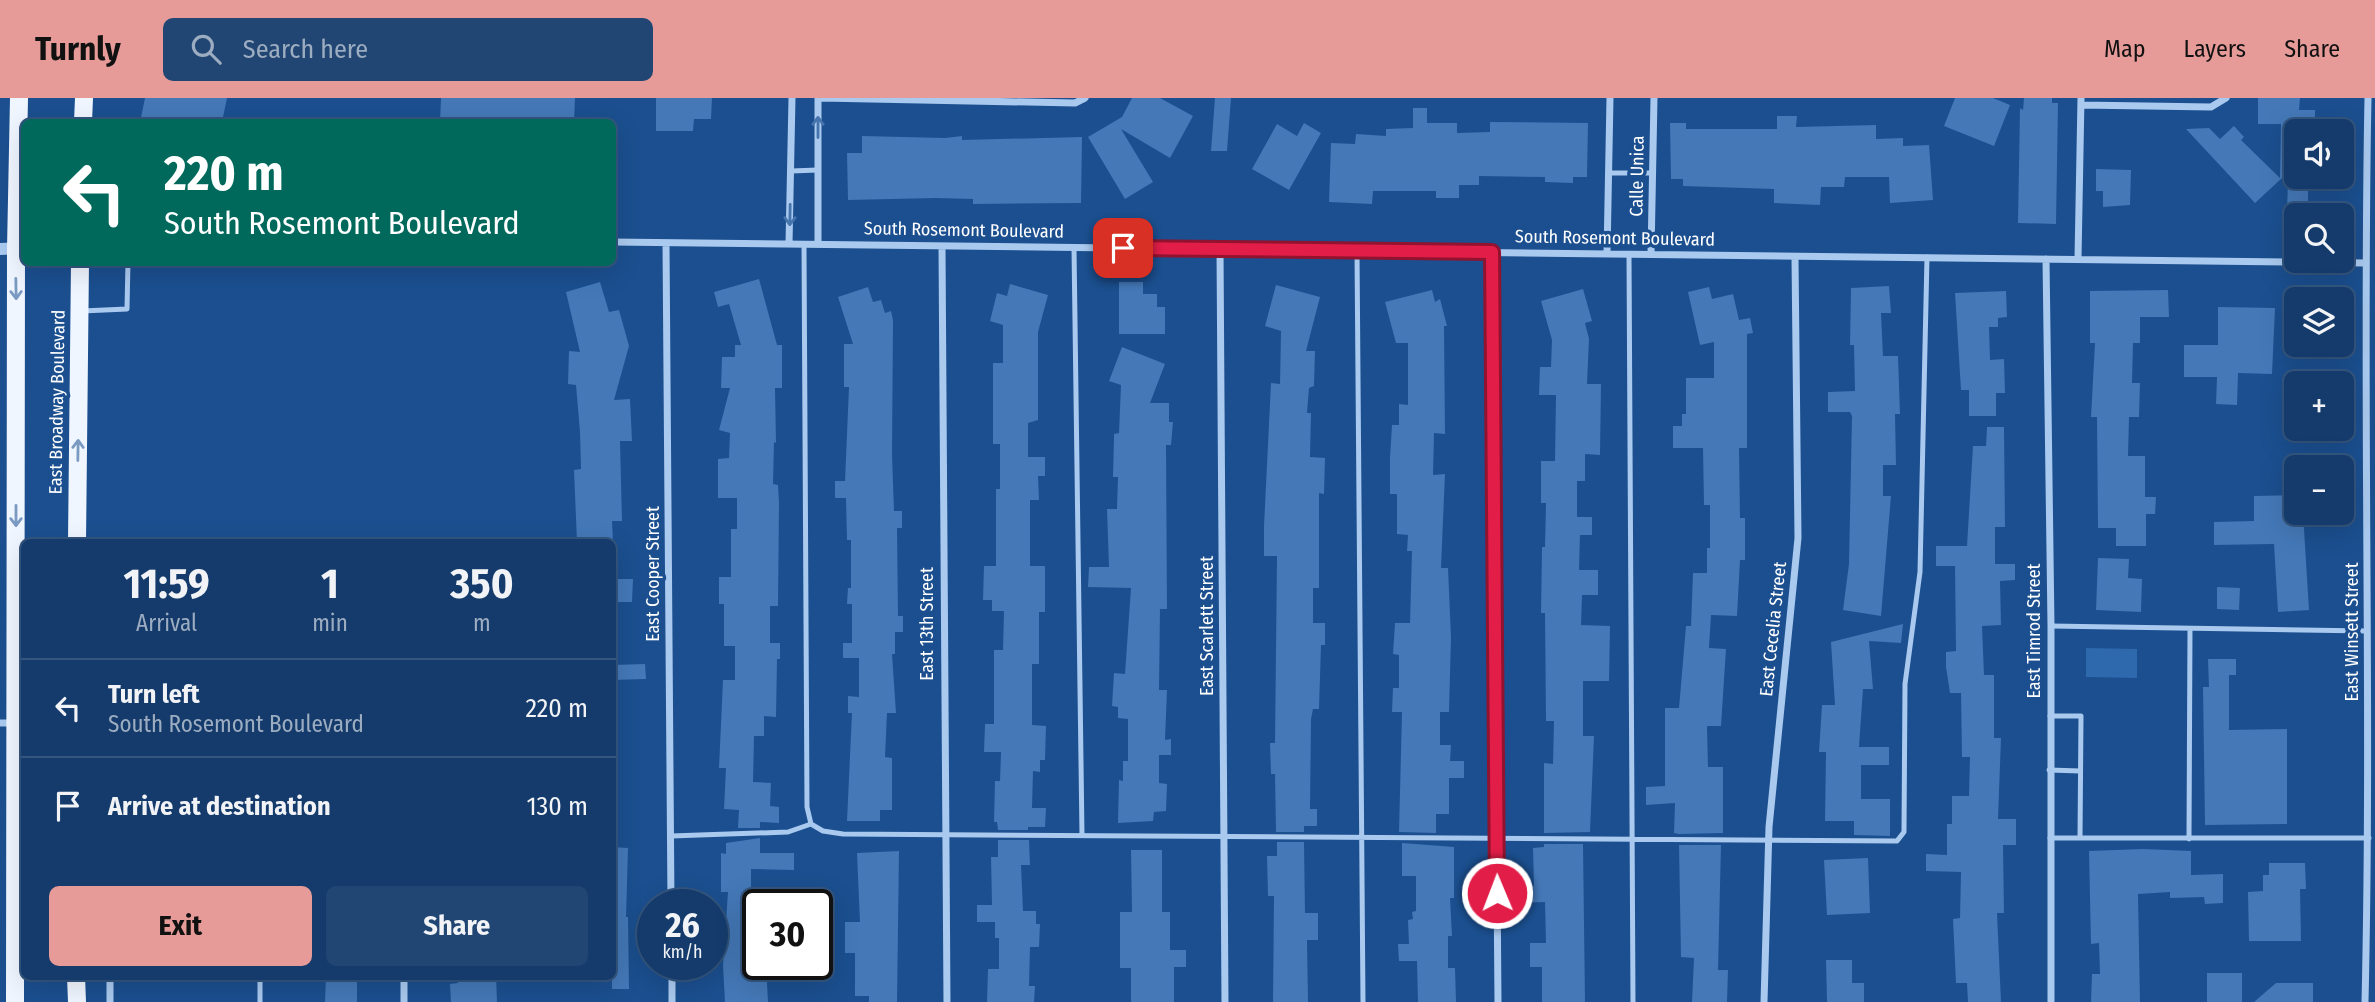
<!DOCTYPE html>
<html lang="en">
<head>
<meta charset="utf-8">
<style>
  :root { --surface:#143b6b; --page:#214673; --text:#f1f3f6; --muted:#9dadc1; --line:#33557e; --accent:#e69b98 }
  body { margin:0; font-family:"Fira Sans Condensed",sans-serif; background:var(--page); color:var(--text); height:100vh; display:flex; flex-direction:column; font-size:26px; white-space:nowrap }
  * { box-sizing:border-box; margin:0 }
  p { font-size:23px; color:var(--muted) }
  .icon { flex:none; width:38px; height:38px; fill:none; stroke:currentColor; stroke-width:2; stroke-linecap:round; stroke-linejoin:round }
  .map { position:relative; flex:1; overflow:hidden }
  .sheet { position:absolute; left:21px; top:441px; width:595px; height:441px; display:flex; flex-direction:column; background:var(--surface); border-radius:10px; box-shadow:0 7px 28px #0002,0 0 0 2px var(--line) }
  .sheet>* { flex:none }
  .top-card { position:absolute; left:21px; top:21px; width:595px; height:147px; border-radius:10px; box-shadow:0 7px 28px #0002,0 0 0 2px var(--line); background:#00695c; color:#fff; overflow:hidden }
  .controls { position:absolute; left:2284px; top:21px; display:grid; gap:14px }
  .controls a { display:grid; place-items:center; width:70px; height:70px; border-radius:10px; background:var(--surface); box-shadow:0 7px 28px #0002,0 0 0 2px var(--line); font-size:35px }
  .speed { position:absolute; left:637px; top:791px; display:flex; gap:14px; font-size:35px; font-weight:700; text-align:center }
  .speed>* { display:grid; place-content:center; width:91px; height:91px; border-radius:50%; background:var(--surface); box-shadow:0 7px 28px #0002,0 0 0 2px var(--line); line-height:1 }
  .speed small { font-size:18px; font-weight:400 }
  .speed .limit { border:4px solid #111; border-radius:10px; background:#fff; color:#111 }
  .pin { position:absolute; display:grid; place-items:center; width:60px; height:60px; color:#fff; margin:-30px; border-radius:14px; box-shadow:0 4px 10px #0006 }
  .me { position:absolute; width:77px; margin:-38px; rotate:359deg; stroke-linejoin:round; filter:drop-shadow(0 0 5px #0008) }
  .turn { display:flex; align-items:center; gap:24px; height:147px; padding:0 28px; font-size:32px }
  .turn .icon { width:91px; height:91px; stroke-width:2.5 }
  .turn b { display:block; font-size:49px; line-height:60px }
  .eta { display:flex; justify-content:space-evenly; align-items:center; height:119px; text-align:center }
  .eta b { font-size:42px; font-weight:700; line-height:49px }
  .cta { display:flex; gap:14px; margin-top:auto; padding:14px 28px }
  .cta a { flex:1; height:80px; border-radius:10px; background:var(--accent); color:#111; font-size:28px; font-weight:700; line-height:80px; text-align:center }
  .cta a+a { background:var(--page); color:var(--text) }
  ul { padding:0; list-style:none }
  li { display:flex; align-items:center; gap:21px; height:98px; padding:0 28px; border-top:2px solid var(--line) }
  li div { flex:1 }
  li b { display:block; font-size:26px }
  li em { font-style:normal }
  header { display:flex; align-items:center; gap:42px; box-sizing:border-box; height:98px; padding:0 35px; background:var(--accent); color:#111 }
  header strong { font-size:33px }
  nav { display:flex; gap:38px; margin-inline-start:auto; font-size:24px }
  .search { width:490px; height:63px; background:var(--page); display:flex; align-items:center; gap:18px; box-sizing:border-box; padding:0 24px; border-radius:10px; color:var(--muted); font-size:26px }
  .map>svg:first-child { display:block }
</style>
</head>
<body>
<header>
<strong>Turnly</strong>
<div class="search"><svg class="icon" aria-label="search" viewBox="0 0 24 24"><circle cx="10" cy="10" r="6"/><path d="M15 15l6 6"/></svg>Search here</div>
<nav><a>Map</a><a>Layers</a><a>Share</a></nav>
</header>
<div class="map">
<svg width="2375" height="904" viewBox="0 0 2375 904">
  <rect width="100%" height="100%" fill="#1b4f8f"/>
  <!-- green -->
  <path fill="#2e69ad" d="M2086,550L2137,551V580L2086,579Z"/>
  <!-- building -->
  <path fill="#4478b7" d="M145,0H227L222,24H140Z
    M441,0H575L574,24H440Z
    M656,0H712L711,21H694L693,33H656Z
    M1132,0H1160L1193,18L1170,60L1121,31L1153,84L1125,101L1088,39L1122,19Z
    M1215,0H1231L1227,53H1211Z
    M1955,0H1993L2010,7L1994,48L1944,28Z
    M2024,0H2052V5H2058L2056,126L2018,125L2020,10L2023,12Z
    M2258,0H2300L2299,12H2315V33H2296V67L2255,105L2186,31L2209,30L2220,41L2234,28L2244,39L2241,42L2280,80L2281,26H2258Z
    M1413,10H1427V25H1457V35L1490,34V24L1588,25L1587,79H1573V85L1545,84V79L1479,78V87H1459V100H1436V93H1373L1372,106L1329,104L1331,45L1355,46L1356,36L1386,38V31L1413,30Z
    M1777,18H1797L1796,29L1876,27V41L1903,40V48L1929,47L1933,102L1890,105L1889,79H1845L1844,89H1821L1820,107L1774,105V91L1683,88V81H1671L1670,25H1686V31H1777Z
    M1304,25L1321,35L1289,92L1252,71L1277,26L1297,38Z
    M862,38L945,40L962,38V42L1082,39L1081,105L973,106V101L936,100L848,102L847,55H862Z
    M2096,71L2131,72L2130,107L2103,109V93H2096Z
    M2288,79H2308V117H2287Z
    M759,181L777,247H782V290H775L776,345L774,344L773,386L778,387L779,405L778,508H770V545H780V561H777L776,619L764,618V638H754L753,684L771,685L770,708L779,709V725L760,724V730H738L739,712L724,711L726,670H719L723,582H735V548H724V506H719V479H731V431H737V400H718V361L729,360L730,335L719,332L730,290H721L722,259H735V247H741L729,206L718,209L714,194Z
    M600,184L609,214L619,212L629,248L614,302L630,301L632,343H620L622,423H612L613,444H577L574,372L581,371L580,334L576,287L568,286L569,253L580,254L566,194Z
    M1119,184H1143V196H1157V209H1165V236H1119Z
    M1010,186L1048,197L1038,234V322L1028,325V359H1045V378H1038L1039,402H1030V468H1045V514H1039V566H1032V627L1046,628L1045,662H1040V674L1033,673L1032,710H1046L1045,729H1028V732H998L997,724H994L995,683H1000L1001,654H984L985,626H994V552H1003L1004,513H992V502H983L984,468H996V391H1000V346H993V265H1003V227L990,223L997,195L1007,198Z
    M1276,187L1320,199L1306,253H1315L1314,288L1309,290L1307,315H1311L1310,359L1325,360L1324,396L1319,395V490H1313V525H1325V547H1321L1319,611H1313L1311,621L1310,711H1317V728H1304V734H1276L1275,676H1271L1270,645H1275L1277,458H1264V428L1271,285L1280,286L1281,233L1265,228Z
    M1889,188L1891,215H1881L1883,258H1898L1900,316H1895L1896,367H1883V398H1891L1881,518L1843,512L1849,466L1852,318L1850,314H1828V294L1855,293L1854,247H1850L1851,190Z
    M868,189L873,204L881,202L885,215L891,213L893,222L892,356L894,413H902V430H897L898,518H903V534H895V556H892L896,615H887L885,659L892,660V712H880V723H847L852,615H848V598L859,599V560H843V545H852V506H847L848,490H851V442H847L846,400H835V383H845L849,289H844V246H853L838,199Z
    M1709,189L1712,201L1733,196L1739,222L1750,220L1753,235L1747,236V350H1739L1740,420H1745V462H1740L1737,518L1711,517L1709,550L1726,551L1721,628H1707L1708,669H1723V735L1679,736L1674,735L1675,705L1646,707V689L1665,688V610H1679L1686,528H1691L1693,475H1707V450H1710V407H1704L1703,350H1673V328H1682V316H1686V280H1714V244L1700,247L1688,194Z
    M1583,191L1592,223L1585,225L1589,241L1587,286H1601L1600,357L1585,356V383H1577V419H1592V437H1580L1579,472H1598V497H1582L1581,527L1610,528L1609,583H1583V638H1594L1590,734L1544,735V665L1553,666L1554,623H1546L1545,515H1541L1542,449H1545L1546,405H1541V363H1555L1556,297H1539L1540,269H1551L1552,242L1541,203Z
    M1432,192L1435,204L1440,201L1447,228H1444L1445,336L1434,335L1433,377L1445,376L1441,470H1448L1451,539L1449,614H1440V647H1451L1450,663H1464V680H1449V716H1436V735L1399,734L1402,614H1392L1393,590H1399V557L1393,556L1395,525H1410L1412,453H1407L1408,437L1397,436V396H1390V360L1392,327H1399V306L1408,307V245H1396L1385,204Z
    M2168,192L2169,219H2140V245H2133L2132,285H2140L2139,319H2129L2128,358H2145V399H2156L2155,416H2146V448H2116V430H2098L2097,319H2091L2095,245H2090V193Z
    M2006,193L2007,219L1998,220V229H1989L1990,262L2004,261L2005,295H1996V318H1969V292H1961L1955,195Z
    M2218,209L2275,210L2272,276L2238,275L2237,307L2216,306L2217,279H2184V247H2218Z
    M1122,249L1165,266L1150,305H1169V324H1173L1171,347H1166L1167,511H1160L1159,592H1167L1165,642L1171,641V657H1159V685L1167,686L1166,713L1154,714L1153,723L1118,725L1119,682L1123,683V663H1128V621L1118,620V609L1112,608L1114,575L1125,576L1131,490L1088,489L1089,469H1109L1107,411H1117L1118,379H1113L1114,340V336L1119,335L1121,287L1109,283Z
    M1987,329H2004L2005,429H1995V466H2015V482L2000,483L2001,527L1982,528L1984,577H1994V640H2001L1998,721H2016V747H2003L2004,815H1997L2001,904H1968L1967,885H1956L1953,821L1960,820L1961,774L1926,773V756L1947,757V726H1952V698H1969L1970,659H1962L1961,595H1950L1946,569V554L1956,553L1955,468H1936V448H1967L1973,348H1986Z
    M2296,397V415H2303L2309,512L2278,514L2274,446L2214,447V424L2254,423V398Z
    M2098,460L2129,461L2128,480L2142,481L2141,514L2096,512Z
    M612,481H633L632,504H612Z
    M2217,489L2240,490L2239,512L2217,511Z
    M1903,526L1901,545L1869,543L1873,591H1863L1859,649H1889V667H1861V701H1890V738L1854,737V723H1825L1826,654H1819L1822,607H1835L1831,544Z
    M2208,561H2236V577H2229V632L2287,631V726L2205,727L2203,589H2209Z
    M645,566L646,581L612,582V567Z
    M760,740V755H794V772L751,771V806H758V866H766L768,904H725L723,868L728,794H721V755L726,756V745Z
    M998,742H1029L1030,767H1021L1023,813H1036V826H1040L1039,849H1030L1029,888H1035L1034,904H987L988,871H999V840H995V824H977V807H992L991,759H998Z
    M1277,744H1304L1305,815H1318V842H1307L1308,904H1273L1274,798H1268L1267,758H1277Z
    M1402,745L1454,749V800H1450L1452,838H1448V870H1455L1456,904H1418L1417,863H1399L1398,846H1409L1408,822L1413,821L1412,814L1416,813V778H1402Z
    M1544,746H1583L1585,904H1542V869H1530V845H1546L1545,804L1520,805L1519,788H1534L1533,750L1544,749Z
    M1679,747H1721L1718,872H1728L1727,904H1692L1694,860L1681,859Z
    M612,749L628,750L626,819H628L629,891H612Z
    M2143,751L2191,753V777L2223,776V805L2205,806L2204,799L2170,800V794L2138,796L2140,904H2091L2092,876H2100L2099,845L2091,846L2089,753Z
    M1131,752H1162V814H1170V852H1186V869H1174V904H1131V870H1120V814H1132Z
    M899,753L897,904H869V898H855V855H845V824H860L857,755Z
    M1868,760L1870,815L1827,817L1824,762Z
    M2269,765H2305L2306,791H2300L2301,843H2249L2248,794L2263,793V777H2269Z
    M1826,862H1852V885H1864V904H1827Z
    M2207,875H2242V904H2207Z
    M326,878H357V904H325Z
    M458,878H496L497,904H451L450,886L458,885Z
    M2276,885H2313V904H2254Z"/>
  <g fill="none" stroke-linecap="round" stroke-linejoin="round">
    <!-- service -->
    <path stroke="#a9c9ee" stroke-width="5" d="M791,73L818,72
      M1608,75H1653
      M804,146L807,709L811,726L823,733L843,736L1897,743L1904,734L1905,586L1920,474L1927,159
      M1074,150L1082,737
      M1357,153L1363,904
      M1629,156L1633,904
      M82,213L127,211L128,164
      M124,444H126
      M2051,528L2367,533
      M2050,618H2081L2080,740
      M2049,672L2080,673
      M671,738L788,734L811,726
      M2050,740H2369
      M2189,741L2190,531
      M260,878V904"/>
    <!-- minor -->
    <path stroke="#a9c9ee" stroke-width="7" d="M821,0L1075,5L1085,0
      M2081,7L2211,9L2226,0
      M612,144L2365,165
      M666,145L671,807
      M789,146L792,0
      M818,146V0
      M942,148L947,904
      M1220,151L1225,904
      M1492,154L1498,904
      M1607,156L1610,0
      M1651,156L1654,0
      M2046,161L2051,528V904
      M2078,161L2081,0
      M0,625H15
      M672,866V904
      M404,878V904
      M110,904V878
      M1764,904L1769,729L1798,440L1795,160
      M2365,904C2372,603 2362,301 2368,0"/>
    <!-- tertiary -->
    <path stroke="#a9c9ee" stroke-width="12" d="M0,151L24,150"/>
    <!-- primary -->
    <path stroke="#f0f6ff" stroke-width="18" d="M83,24L84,0
      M77,444L80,164
      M76,878L77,904
      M15,904L16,151L19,0"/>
  </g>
  <!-- one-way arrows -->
  <defs><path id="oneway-shaft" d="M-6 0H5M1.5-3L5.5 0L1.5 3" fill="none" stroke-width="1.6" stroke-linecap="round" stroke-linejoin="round" transform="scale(1.75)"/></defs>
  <g stroke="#4674ac">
    <use href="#oneway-shaft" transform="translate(818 29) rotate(-90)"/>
    <use href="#oneway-shaft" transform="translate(790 117) rotate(91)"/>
  </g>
  <g stroke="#7b9ac1">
    <use href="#oneway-shaft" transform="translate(16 191) rotate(89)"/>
    <use href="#oneway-shaft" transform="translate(78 352) rotate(-89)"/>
    <use href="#oneway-shaft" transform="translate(16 418) rotate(90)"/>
  </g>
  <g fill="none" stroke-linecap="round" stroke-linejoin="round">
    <!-- route casing -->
    <g stroke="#92132f" stroke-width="18">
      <path id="route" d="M1123,150L1492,154L1497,795"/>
    </g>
    <!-- route -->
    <use href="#route" stroke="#e11d48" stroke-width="12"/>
  </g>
  <g text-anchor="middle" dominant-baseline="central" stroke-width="7" stroke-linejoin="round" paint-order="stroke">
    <!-- street labels -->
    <g font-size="18" fill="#fff" stroke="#1b4f8f">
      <text transform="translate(1637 78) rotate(-89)">Calle Unica</text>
      <text transform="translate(964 132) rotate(1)">South Rosemont Boulevard</text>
      <text transform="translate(1615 140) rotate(1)">South Rosemont Boulevard</text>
      <text transform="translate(57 304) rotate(-89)">East Broadway Boulevard</text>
      <text transform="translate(653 476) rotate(-90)">East Cooper Street</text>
      <text transform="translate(927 526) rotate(-90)">East 13th Street</text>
      <text transform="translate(1207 528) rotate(-90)">East Scarlett Street</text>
      <text transform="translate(1773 531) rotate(-84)">East Cecelia Street</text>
      <text transform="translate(2034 533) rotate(-90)">East Timrod Street</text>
      <text transform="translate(2352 534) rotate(-90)">East Winsett Street</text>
    </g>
  </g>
</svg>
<div class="controls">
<a><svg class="icon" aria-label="sound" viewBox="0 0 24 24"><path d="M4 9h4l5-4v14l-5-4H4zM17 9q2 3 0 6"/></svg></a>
<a><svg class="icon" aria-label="search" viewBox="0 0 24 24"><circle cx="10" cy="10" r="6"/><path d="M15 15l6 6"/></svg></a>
<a><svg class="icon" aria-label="layers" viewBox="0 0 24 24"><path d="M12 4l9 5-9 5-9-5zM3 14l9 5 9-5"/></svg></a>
<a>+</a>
<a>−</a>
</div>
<div class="speed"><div>26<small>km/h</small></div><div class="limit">30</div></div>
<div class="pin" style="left:1123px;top:150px;background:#d93025"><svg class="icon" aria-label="arrive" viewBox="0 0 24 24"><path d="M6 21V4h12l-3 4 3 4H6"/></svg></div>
<svg class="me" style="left:1497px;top:795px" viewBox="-20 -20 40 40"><circle r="17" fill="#e11d48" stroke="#fff" stroke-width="3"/><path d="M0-11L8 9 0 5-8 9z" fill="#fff"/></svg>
<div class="top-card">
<div class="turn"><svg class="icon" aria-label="left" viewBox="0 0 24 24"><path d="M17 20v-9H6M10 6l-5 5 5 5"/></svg><div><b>220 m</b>South Rosemont Boulevard</div></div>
</div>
<section class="sheet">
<div class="eta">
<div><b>11:59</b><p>Arrival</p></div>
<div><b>1</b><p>min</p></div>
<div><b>350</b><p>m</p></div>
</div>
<ul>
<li><svg class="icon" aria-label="left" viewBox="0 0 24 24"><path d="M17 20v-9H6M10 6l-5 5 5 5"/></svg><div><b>Turn left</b><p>South Rosemont Boulevard</p></div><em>220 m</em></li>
<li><svg class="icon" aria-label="arrive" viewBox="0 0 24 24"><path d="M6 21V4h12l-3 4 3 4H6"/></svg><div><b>Arrive at destination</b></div><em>130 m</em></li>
</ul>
<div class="cta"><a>Exit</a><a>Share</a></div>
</section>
</div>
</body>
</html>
